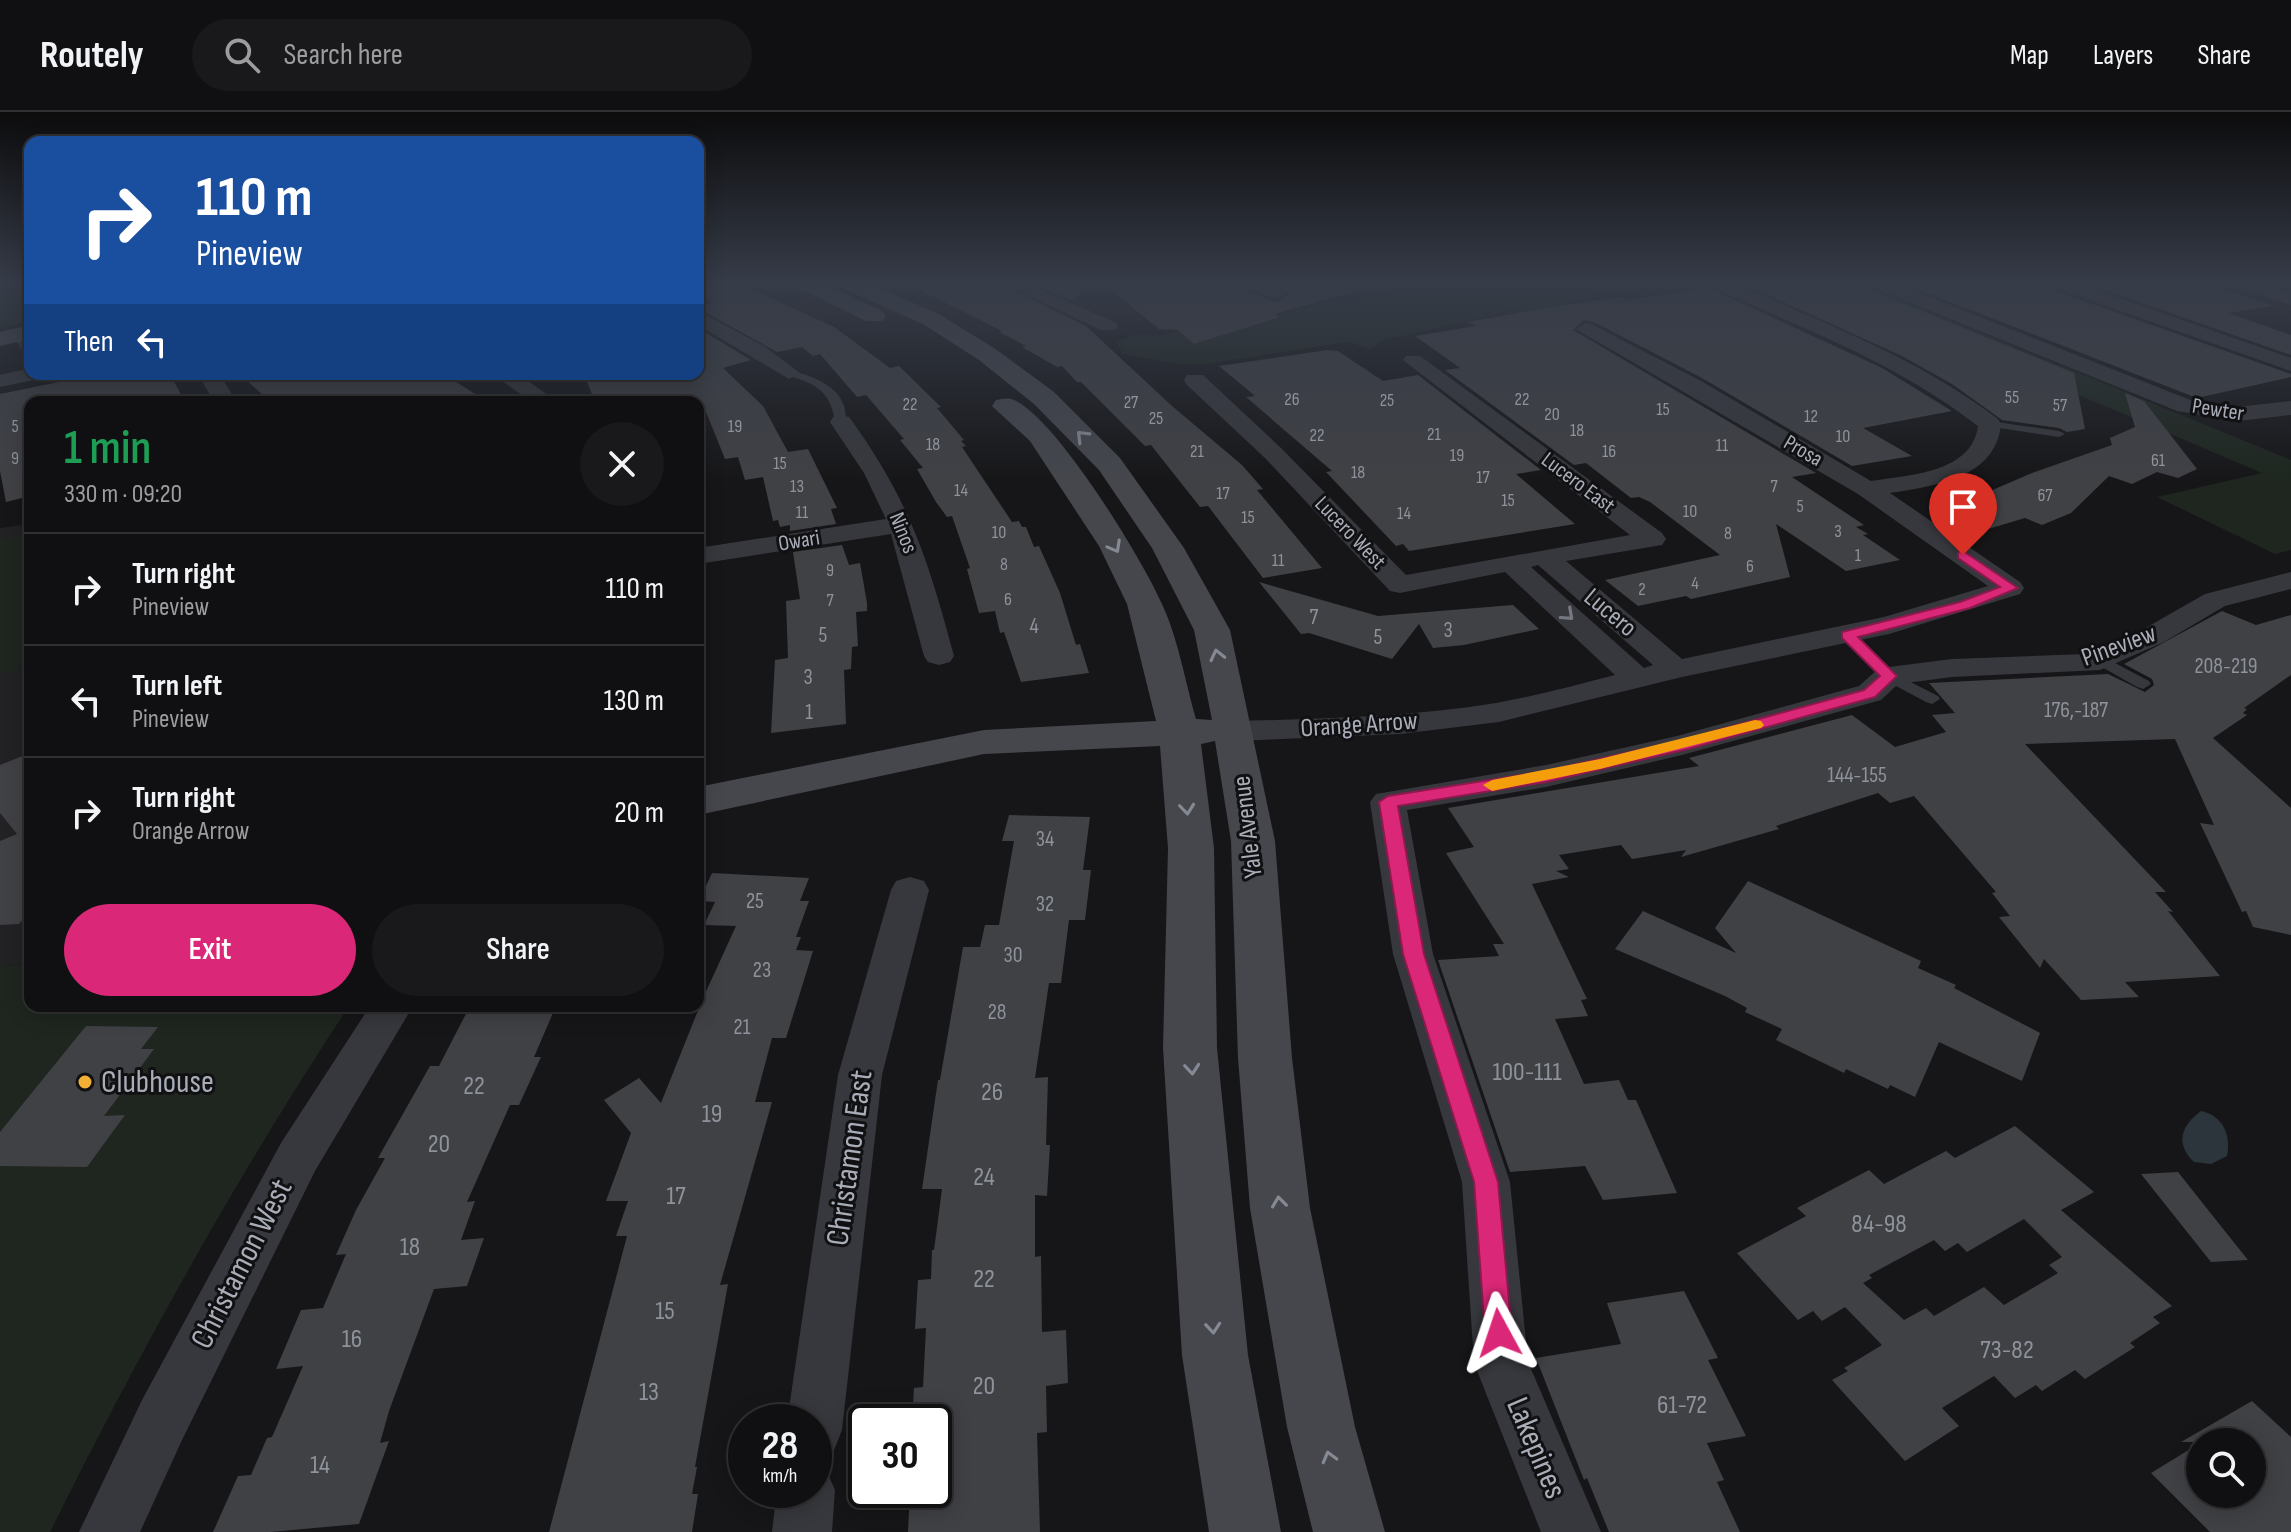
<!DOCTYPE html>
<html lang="en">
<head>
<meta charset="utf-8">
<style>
  :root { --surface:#101012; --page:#19191b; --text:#f1f3f6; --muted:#9c9d9f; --line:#303032; --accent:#db2777 }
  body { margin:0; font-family:"Sofia Sans Condensed",sans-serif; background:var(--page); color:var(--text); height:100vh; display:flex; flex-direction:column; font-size:30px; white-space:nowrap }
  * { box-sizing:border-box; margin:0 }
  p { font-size:26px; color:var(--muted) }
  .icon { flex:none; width:44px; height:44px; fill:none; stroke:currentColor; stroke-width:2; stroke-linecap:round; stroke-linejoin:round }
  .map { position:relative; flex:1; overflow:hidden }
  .side { position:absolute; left:24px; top:284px; width:680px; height:616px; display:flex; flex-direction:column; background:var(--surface); border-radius:16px; box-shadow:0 4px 20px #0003,0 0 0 2px var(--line) }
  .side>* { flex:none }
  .hud { position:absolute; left:24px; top:24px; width:680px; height:244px; border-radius:16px; box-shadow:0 4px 20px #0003,0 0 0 2px var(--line); background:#1a4fa0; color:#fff; overflow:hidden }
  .fabs { position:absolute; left:2186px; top:1316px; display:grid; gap:16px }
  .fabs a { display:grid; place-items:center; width:80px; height:80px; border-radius:50%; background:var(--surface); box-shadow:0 4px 20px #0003,0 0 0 2px var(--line); font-size:40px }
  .speed { position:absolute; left:728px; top:1292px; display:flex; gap:16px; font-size:40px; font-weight:700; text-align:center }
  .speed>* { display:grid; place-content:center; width:104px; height:104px; border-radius:50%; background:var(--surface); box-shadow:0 4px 20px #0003,0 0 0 2px var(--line); line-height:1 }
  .speed small { font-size:20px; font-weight:400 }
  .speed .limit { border:4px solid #111; border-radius:12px; background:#fff; color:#111 }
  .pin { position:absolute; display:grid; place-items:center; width:68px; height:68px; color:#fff; margin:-82px -34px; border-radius:50% 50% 50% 0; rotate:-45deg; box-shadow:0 0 8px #0007 }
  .pin .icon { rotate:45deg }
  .me { position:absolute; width:88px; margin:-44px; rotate:355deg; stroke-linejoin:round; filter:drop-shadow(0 0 6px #0008) }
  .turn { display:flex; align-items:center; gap:28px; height:168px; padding:0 40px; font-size:36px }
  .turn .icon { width:104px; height:104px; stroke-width:2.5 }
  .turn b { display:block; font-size:56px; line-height:68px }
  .then { display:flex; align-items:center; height:76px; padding:0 40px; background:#0003; gap:16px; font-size:30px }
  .round { display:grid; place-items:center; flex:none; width:84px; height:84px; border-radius:42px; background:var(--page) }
  .overview { display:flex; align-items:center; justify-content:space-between; height:136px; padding:0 40px }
  h1 { font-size:48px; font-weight:600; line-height:60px; color:#1e9e55 }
  .action { display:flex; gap:16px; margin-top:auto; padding:16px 40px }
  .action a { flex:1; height:92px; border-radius:48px; background:var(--accent); color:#fff; font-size:32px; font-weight:600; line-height:92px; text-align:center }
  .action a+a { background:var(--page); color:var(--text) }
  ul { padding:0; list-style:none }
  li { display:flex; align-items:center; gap:24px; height:112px; padding:0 40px; border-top:2px solid var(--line) }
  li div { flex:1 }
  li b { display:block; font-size:30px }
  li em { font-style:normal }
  header { display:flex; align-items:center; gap:48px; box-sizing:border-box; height:112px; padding:0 40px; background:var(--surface); border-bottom:2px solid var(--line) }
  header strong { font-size:38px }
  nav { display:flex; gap:44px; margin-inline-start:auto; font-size:28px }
  .search { width:560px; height:72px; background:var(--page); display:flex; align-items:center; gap:20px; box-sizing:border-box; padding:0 28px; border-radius:44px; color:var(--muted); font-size:30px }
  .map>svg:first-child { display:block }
</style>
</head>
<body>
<header>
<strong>Routely</strong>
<div class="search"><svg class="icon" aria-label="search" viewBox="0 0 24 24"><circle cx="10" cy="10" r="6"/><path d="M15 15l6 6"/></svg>Search here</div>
<nav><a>Map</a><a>Layers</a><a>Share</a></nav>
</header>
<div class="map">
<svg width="2291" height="1420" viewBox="0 0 2291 1420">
  <rect width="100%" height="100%" fill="#161618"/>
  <!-- built -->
  <path fill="#222225" d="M30,412V851L0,855V416Z"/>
  <!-- green -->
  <path fill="#1e261f" d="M0,172H30L29,210L0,216Z
    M1430,172H1693L1702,176L1639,185L1625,179L1566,189L1568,204L1515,198L1384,228L1370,237L1348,230L1206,252H1178L1123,242L1116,230L1137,222L1159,224L1218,210L1235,216L1315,194L1408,181Z
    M1818,172H1862L2291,348V438L2275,442L2157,385L2262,361Z
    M30,423V551L0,563V427Z
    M30,851V894H349C238,1062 140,1239 50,1420H0V855Z"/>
  <!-- water -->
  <path fill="#2c353c" d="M2201,999C2223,1004 2231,1022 2227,1044L2211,1052L2194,1050C2174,1031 2182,1013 2201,999Z"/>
  <!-- building -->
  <path fill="#404145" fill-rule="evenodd" d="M698,172H741L834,215L890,256L899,254L941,295L937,296L964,328L961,329L966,334L962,335L1012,410L1019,409L1022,415H1026L1034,435L1039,434L1060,481L1076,533L1080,532L1089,561L1021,570L1004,520L1000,521L995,499L979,501L967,457L970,456L952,404L947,405L936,390L917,357L923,356L900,328L904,327L866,283L857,285L820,242L813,244L802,235L777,240L698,196L713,190L698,180Z
    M908,172H1000L1086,214L1172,294L1242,353L1263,377L1257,378L1322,456L1263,466L1208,394L1200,395L1151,333L1145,334L1081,270H1077L1062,254L1057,255L1022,235L1026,234L999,220L1002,219Z
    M1034,172H1088L1073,189Z
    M1104,172H1242L1247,179L1276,190L1289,182L1276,172H1351L1352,180L1275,202L1280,205L1194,232L1178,218L1159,217Z
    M1737,172H1868L1873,179L2074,261L2085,317L2067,320L2059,316L2002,308L1952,272L1902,244L1766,182Z
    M1904,172H2050L2055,179L2291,262V265L2197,286Z
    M2088,172H2206L2274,194L2228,201L2291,223V243Z
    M1709,176L1882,256L1952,299L1863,316L1912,344L1852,354L1702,266L1594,210L1584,208L1573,218L1816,361L1792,365L1864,413L1856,415L1868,422L1863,423L1900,448L1846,459L1776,412L1790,465L1691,487L1686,484L1638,494L1605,468L1720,443L1650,390L1639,385L1631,386L1586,351L1574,353L1445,258L1460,256L1415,224L1476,214L1467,210L1563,193L1621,185L1627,188Z
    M698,216L751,248L723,256L763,294L788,340L808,337L837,396L831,397L836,412L790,419V413L780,415L778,408L773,409L763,365L745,368L738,345L725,347L702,290H595L584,262H698Z
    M1327,238L1338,239L1383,269L1418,263L1541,358L1516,362L1575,412L1409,439L1403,432L1396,434L1326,360L1332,359L1246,285L1255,284L1219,254Z
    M98,262H170L185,290H30V384L6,390L0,359V282Z
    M240,262H434L438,265L445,263L488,290H270Z
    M2125,281L2144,289L2197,357L2178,366L2157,360L2132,372L2109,364L2071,401L2042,413L2025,406L1978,420L1939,401L2032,361L2112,333L2110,326L2135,315Z
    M842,433L849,453L860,451L867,491V499L856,500L858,534L852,535L851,557L844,558L846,612L771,621L775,548L788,546L786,489L800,487L793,440Z
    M1259,470L1378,504L1513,493L1539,517L1464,533L1433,536L1419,512L1392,547L1309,521L1301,522Z
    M2222,499L2256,513L2291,503V563L2244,596L2247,597L2243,601L2247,603L2213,626L2291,696V823L2253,815L2246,799L2242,800L2200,711L2214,713L2175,627L2025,632L2166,780H2155L2173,800L2168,799L2220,864L2125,870L2139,885L2081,888L2044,847L2040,856L1999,805L2010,804L1992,781L1996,780L1914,684L1890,691L1878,681L1776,714L1779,717L1681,745L1686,738L1632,747L1621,733L1559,743L1569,757L1556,759L1569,765L1532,772L1587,887L1581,888L1588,904L1555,907L1584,972L1619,968L1628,988H1636L1677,1081L1603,1088L1585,1054L1510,1060L1438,848L1499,844L1493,832H1504L1446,741L1474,735L1448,696L1699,654L1689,646L1852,603L1895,635L1946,620L1932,603L1955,601L1929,571L2108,562L2145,580L2154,573L2152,567L2124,552Z
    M30,641V799L19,812L0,813V729L17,722L0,701V653Z
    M1009,703L1090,705L1083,758H1091L1085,808H1069L1061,871H1049L1035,966L1048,965L1046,1033H1050L1047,1084L1035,1083V1145L1041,1144L1042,1220L1066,1218L1068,1271L1046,1274L1047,1320L1037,1321L1040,1420H908L910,1378H934V1310H912L914,1276L923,1275L926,1216L915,1217L918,1168L931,1167L932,1138H934L942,1077H922L938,968H940L963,835H980L985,813H999L1014,729H1002Z
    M712,761L809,766L800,789H809L796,825H801L796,838L813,839L786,926H772L755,990H772L720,1173L728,1172L695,1355H697L692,1382H698L692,1420H549L627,1124H616L628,1089H606L631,1021L604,988L639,966L661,991L703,886L736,814L704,813L715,790L699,789Z
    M1748,769L1921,849L1918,856L1956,873L1954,876L2040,921L2022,969L1939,930L1915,985L1890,973L1888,977L1846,957L1844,961L1776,928L1782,917L1745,900L1747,896L1725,884L1615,837L1643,799L1736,841L1715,816Z
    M470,894H556L534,945H541L519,993H510L467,1090L475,1089L461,1128L484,1126L467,1174L434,1177L389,1299L380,1331L389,1329L359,1412L270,1420H213L238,1364L251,1363L267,1326L272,1325L303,1254L276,1257L301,1198L323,1196L346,1142L336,1143L356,1098L385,1046H378L430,954H439Z
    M86,914L158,915L141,937H154L104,1004L125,1003L87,1055L0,1054V1020Z
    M2015,1014L2094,1080L2061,1098L2172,1194L2153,1205L2160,1211L2130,1231L2135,1235L2085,1267L2075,1258L2042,1279L2036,1273L2015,1286L1994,1264L1942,1296L1959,1314L1905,1349L1832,1268L1848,1259L1844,1256L1882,1233L1845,1195L1822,1209L1813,1199L1798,1208L1737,1141L1806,1104L1797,1096L1869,1058L1884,1072L1946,1039L1955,1046ZM2024,1107L2062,1145L2049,1153L2058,1161L2004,1193L1984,1175L1934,1204L1926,1196L1904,1208L1863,1171L1872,1166L1869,1163L1934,1128L1945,1139L1958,1131L1967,1140Z
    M2178,1060L2220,1113L2248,1148L2211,1150L2141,1062Z
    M1684,1179L1718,1246L1708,1248L1746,1324L1707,1331L1724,1368L1717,1370L1740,1420H1609L1587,1366L1584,1368L1536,1246L1621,1232L1607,1191Z
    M2252,1289L2291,1325V1420H2210L2151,1361L2200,1331V1382H2252V1330H2181Z"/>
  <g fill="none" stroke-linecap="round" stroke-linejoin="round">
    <!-- lane -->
    <path fill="#37383d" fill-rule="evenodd" d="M789,258C817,265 851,278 845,312L835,310C831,279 814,270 785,263V259Z
      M1990,309L2059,319L2065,322L2059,325L1986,314L1984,312Z
      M2098,542L2149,569L2151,572L2143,577L2137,575L2093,550V544Z
      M1889,559L1938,584L1940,587L1932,592L1926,590L1883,567L1881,564L1883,561Z"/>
    <!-- street -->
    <path fill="#37383d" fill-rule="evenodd" d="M1003,172H1027L1115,210L1118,214L1115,218H1101Z
      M1245,172H1270L1286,181L1277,187L1248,176Z
      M1710,172C1742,171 1768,186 1797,199C1868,229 1936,260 1998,307L2001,312C1996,366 1935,374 1890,381L2020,470L2024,476L2020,482L1889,522L1682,565L1499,610L1400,622L1234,629L1222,626L1217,619L1222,612L1234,609C1322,607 1409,605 1496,591C1536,584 1576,573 1615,563L1505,460L1400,481L1390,479L1265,346L1187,273L1184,268L1187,263H1203L1281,336L1406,463L1630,423L1403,248L1406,244H1420L1662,421L1666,427L1662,433L1566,449L1682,547L1884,505L1988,474L1858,382L1576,217L1586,211L1593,213L1701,269L1871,369C1909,363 1972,361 1978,314C1898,252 1804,216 1713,176ZM1538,453L1653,553L1644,556L1531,455Z
      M1871,172H1896L2193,289L2238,295L2291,289V303L2238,309L2177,299L1874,176Z
      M2053,172H2079L2291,246V259L2056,176Z
      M2234,172H2261L2291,181V193L2237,176Z
      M698,199L764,234L800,261L789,267L698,213Z
      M21,216L30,221V241L23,239L11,222Z
      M30,256V262H41L38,267L0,275V263Z
      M198,262H220L236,290H214Z
      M492,262H518L555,288L532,290Z
      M841,303L849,305C909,387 928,447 954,544L950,550L939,553L928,550L924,544L891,422L698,452V436L886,407L864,361L830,310L833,305Z
      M2291,460V477L2225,494L2164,530L2100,558L1952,565L1898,572L1881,588L1682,643L1546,675L1407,698L1433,842L1510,1070L1528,1250L1601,1420H1541L1474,1251L1462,1070L1393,842L1370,690L1376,682L1546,653L1677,624L1859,574L1878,557L1889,555L1952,547L2084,542L2142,518L2205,482Z
      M910,765L924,769L929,778L882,963L842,1318L834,1338L814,1346V1310H787L838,963L891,778L896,769Z
      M370,894H413L315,1059L182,1328L140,1420H79L142,1288L281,1031Z
      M814,1352L826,1358L835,1378L832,1420H772L777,1378H814Z"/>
    <!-- secondary -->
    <path fill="#45474d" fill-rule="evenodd" d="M797,172H825L882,199L886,204L882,209H866L800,177Z
      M841,172H870L939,202L997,238L1054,280L1120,346L1184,436L1230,518L1275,729L1292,946L1310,1096L1355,1315L1385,1420H1313L1287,1315L1250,1096L1238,946L1231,729L1215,629L1201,632L1214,736L1217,936L1248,1243L1281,1420H1209L1182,1243L1163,936L1168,736L1160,634L984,642L698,703V675L984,618L1156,609L1127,492L1099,434L1030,329L992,294L996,288C1003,287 1008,285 1014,288C1056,306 1141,445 1161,490C1178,525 1185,569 1196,607L1212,608L1194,518L1152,436L1099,358L1034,292L979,248L923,212L844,177Z
      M30,213V227L0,234V220Z"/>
  </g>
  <!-- one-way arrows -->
  <defs><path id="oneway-chevron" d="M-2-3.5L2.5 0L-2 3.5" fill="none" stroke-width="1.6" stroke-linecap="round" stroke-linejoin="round" transform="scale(2)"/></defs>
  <g stroke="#858993">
    <use href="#oneway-chevron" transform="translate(1082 324) rotate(-135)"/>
    <use href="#oneway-chevron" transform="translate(1115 435) rotate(61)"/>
    <use href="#oneway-chevron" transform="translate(1217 543) rotate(-103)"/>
    <use href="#oneway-chevron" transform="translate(1187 697) rotate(84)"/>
    <use href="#oneway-chevron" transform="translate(1192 957) rotate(85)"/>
    <use href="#oneway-chevron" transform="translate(1279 1090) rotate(-97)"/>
    <use href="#oneway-chevron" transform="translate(1213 1216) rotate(85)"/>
    <use href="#oneway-chevron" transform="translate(1329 1345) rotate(-105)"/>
  </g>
  <use stroke="#757881" href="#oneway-chevron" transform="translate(1568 503) rotate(42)"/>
  <!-- sky -->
  <linearGradient id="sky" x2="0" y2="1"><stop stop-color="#0c0c0d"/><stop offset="0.46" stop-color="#363c48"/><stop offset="1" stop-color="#363c48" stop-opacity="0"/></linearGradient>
  <rect width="2291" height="371" fill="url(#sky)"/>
  <!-- route -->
  <path fill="#db2777" stroke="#8e194d" stroke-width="2" d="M1963,439L2018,476L1970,496L1858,525L1897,564L1875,585L1688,637L1546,670L1398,694L1424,842L1498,1070L1512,1221L1508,1230L1499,1234L1489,1230L1485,1221L1474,1070L1403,842L1379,690L1388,684L1546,659L1679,629L1864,578L1880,564L1842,526V520L1960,490L2000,475L1958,446V440Z"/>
  <!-- slow -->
  <path fill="#f59e0b" d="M1755,608L1761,609L1764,613L1761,616L1600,657L1492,679L1483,673L1492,668L1600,647Z"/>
  <!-- markers -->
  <circle fill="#f2b134" stroke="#111113" stroke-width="3" cx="85" cy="970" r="8"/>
  <g text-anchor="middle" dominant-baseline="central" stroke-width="6" stroke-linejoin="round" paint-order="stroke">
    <!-- far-number labels -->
    <g font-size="18" fill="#8e929b">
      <text x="2012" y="285">55</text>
      <text x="1292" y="287">26</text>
      <text x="1522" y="287">22</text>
      <text x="1387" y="288">25</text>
      <text x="1131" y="290">27</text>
      <text x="910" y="292">22</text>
      <text x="2060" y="293">57</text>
      <text x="1663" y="297">15</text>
      <text x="1552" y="302">20</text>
      <text x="1811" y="304">12</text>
      <text x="1156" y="306">25</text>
      <text x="15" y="314">5</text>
      <text x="735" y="314">19</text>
      <text x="1577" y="318">18</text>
      <text x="1434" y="322">21</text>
      <text x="1317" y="323">22</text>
      <text x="1843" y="324">10</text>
      <text x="933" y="332">18</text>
      <text x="1722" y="333">11</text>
      <text x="1197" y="339">21</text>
      <text x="1609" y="339">16</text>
      <text x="1457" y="343">19</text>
      <text x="15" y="346">9</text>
      <text x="2158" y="348">61</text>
      <text x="780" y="351">15</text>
      <text x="1358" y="360">18</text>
      <text x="1483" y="365">17</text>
      <text x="797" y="374">13</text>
      <text x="1774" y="374">7</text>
      <text x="961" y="378">14</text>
      <text x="1223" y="381">17</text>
      <text x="2045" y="383">67</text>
      <text x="1508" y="388">15</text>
      <text x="1800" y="394">5</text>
      <text x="1690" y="399">10</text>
      <text x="802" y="400">11</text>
      <text x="1404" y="401">14</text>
      <text x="1248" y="405">15</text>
      <text x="1838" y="419">3</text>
      <text x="999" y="420">10</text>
      <text x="1728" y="421">8</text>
      <text x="1858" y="443">1</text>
      <text x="1278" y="448">11</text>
      <text x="1004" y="452">8</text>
      <text x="1750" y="454">6</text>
      <text x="830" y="458">9</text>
      <text x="1695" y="471">4</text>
      <text x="1642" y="477">2</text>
      <text x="1008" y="487">6</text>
      <text x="830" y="488">7</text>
    </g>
    <!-- far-street labels -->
    <g font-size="22" fill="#a8adb8" stroke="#111113">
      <text transform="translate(2218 298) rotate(9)">Pewter</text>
      <text transform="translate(1803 339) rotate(30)">Prosa</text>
      <text transform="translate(1578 371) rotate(37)">Lucero East</text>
      <text transform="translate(903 421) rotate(68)">Ninos</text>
      <text transform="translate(1350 421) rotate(46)">Lucero West</text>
      <text transform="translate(799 429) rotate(-9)">Owari</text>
    </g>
    <!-- number labels -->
    <g font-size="22" fill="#8e929b">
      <text x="1314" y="505">7</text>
      <text x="1034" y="514">4</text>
      <text x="1448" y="518">3</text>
      <text x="823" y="523">5</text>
      <text x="1378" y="525">5</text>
      <text x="2226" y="554">208-219</text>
      <text x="808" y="565">3</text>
      <text x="2076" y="598">176,-187</text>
      <text x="809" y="600">1</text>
      <text x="1857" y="663">144-155</text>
      <text x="1045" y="727">34</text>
      <text x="755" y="789">25</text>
      <text x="1045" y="792">32</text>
      <text x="1013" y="843">30</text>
      <text x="762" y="858">23</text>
      <text x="997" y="900">28</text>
      <text x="742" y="915">21</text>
    </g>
    <!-- street labels -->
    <g font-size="26" fill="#a8adb8" stroke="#111113">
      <text transform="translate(1610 501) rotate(40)">Lucero</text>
      <text transform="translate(2119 534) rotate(-20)">Pineview</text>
      <text transform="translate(1359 613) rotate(-4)">Orange Arrow</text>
      <text transform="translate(1248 715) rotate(-97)">Yale Avenue</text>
    </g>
    <!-- near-number labels -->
    <g font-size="26" fill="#8e929b">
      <text x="1527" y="960">100-111</text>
      <text x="474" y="974">22</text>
      <text x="992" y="980">26</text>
      <text x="712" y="1002">19</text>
      <text x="439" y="1032">20</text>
      <text x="984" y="1065">24</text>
      <text x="676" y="1084">17</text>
      <text x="1879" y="1112">84-98</text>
      <text x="410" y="1135">18</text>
      <text x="984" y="1167">22</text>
      <text x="665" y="1199">15</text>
      <text x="352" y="1227">16</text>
      <text x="2007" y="1238">73-82</text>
      <text x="984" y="1274">20</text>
      <text x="649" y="1280">13</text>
      <text x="1682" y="1293">61-72</text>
      <text x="320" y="1353">14</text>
    </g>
    <!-- near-poi labels -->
    <g font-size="32" fill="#a8adb8" stroke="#111113" text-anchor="start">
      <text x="101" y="970">Clubhouse</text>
    </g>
    <!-- near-street labels -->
    <g font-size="32" fill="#a8adb8" stroke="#111113">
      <text transform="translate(850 1046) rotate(-82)">Christamon East</text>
      <text transform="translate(242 1152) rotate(-63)">Christamon West</text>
      <text transform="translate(1536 1336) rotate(67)">Lakepines</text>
    </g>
  </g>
</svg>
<div class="fabs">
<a><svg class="icon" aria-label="search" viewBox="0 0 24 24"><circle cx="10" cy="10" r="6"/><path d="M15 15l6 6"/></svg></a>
</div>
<div class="speed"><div>28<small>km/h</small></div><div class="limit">30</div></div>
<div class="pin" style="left:1963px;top:443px;background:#d93025"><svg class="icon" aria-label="arrive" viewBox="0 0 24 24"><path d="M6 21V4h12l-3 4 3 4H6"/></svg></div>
<svg class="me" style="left:1499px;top:1221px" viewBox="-20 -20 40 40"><path d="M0-17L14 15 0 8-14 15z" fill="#db2777" stroke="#fff" stroke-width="4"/></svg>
<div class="hud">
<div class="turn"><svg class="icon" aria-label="right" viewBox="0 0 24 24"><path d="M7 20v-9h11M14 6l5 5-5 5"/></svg><div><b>110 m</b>Pineview</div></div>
<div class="then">Then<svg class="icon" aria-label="left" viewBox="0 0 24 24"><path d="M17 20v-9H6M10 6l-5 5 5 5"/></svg></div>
</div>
<section class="side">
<div class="overview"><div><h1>1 min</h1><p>330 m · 09:20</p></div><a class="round"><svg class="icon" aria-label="close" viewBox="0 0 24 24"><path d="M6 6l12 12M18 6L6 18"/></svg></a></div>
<ul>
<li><svg class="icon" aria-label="right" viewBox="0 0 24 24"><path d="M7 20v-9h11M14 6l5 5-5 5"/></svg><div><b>Turn right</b><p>Pineview</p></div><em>110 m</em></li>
<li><svg class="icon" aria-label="left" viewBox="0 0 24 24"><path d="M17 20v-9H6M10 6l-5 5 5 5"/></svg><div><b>Turn left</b><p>Pineview</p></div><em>130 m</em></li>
<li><svg class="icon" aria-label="right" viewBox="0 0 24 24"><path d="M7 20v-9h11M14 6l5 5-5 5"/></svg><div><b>Turn right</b><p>Orange Arrow</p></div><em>20 m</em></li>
</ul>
<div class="action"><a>Exit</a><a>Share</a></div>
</section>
</div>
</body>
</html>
